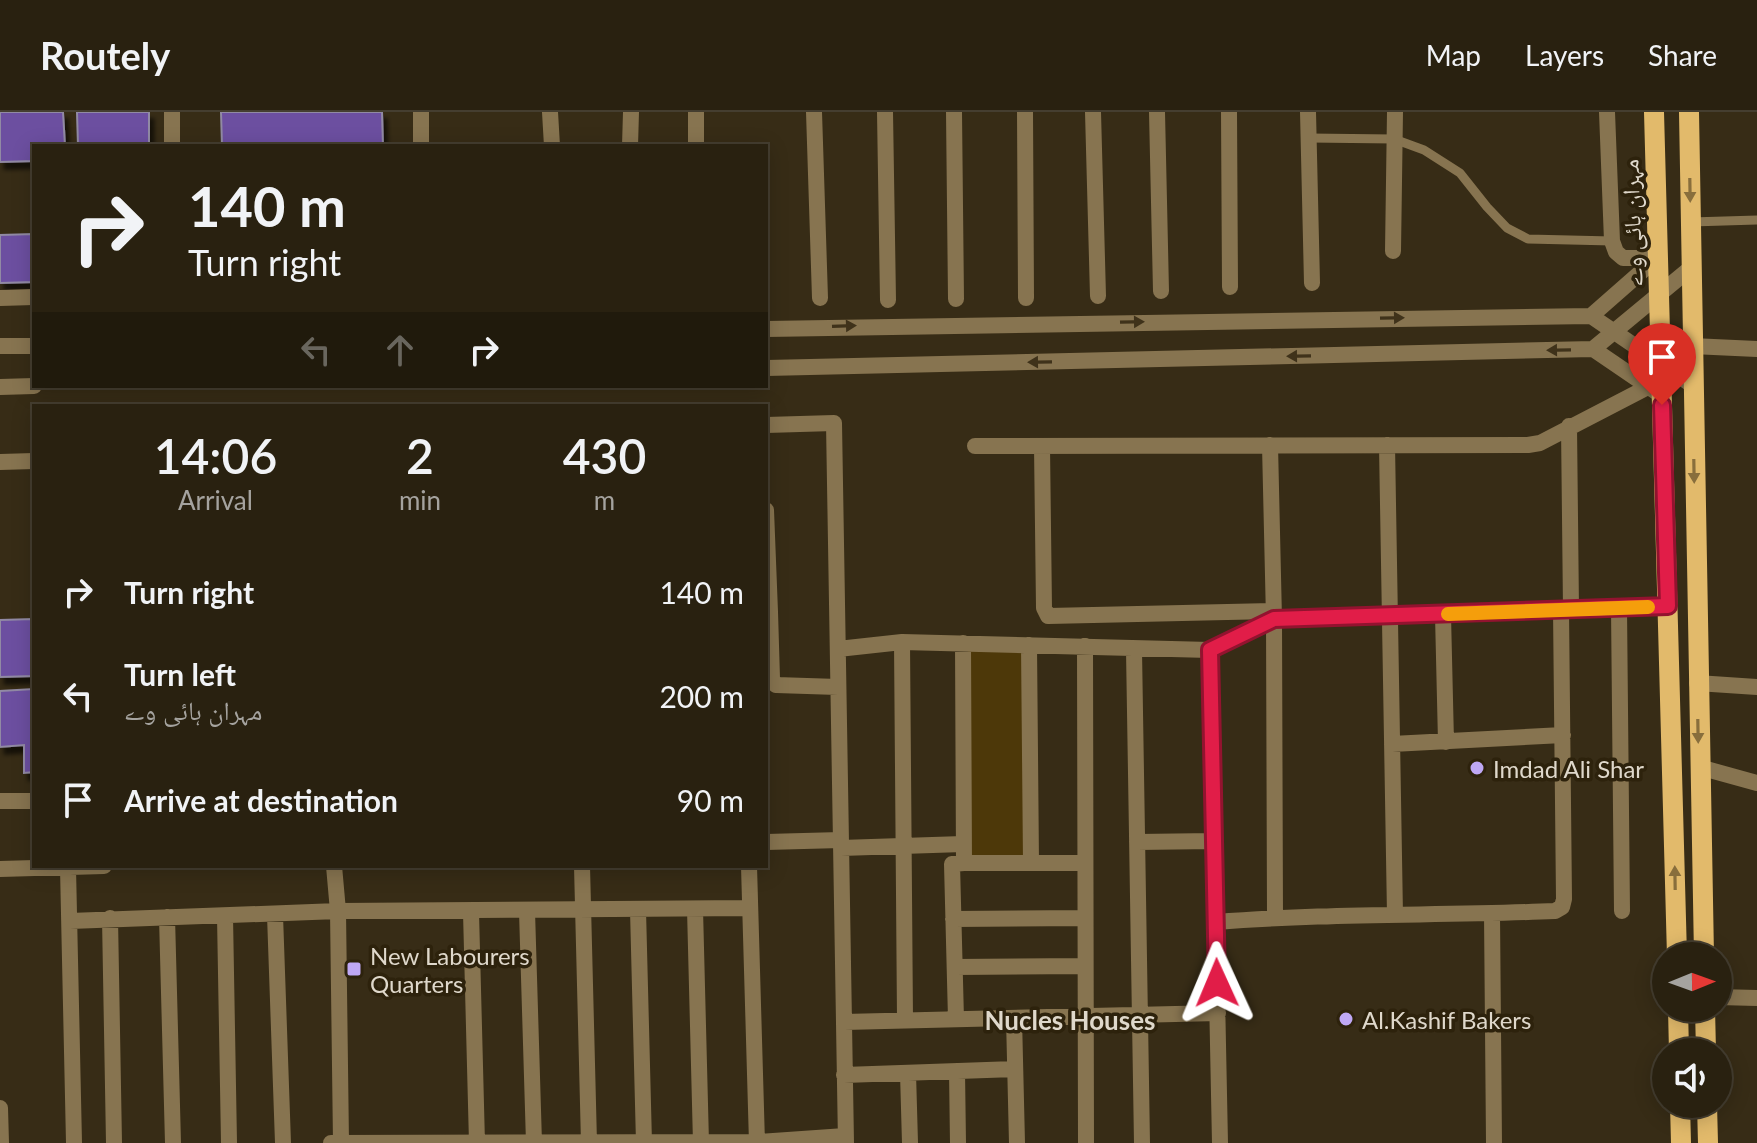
<!DOCTYPE html>
<html lang="en">
<head>
<meta charset="utf-8">
<style>
  :root { --surface:#292110; --page:#312919; --text:#f1f3f6; --muted:#a5a39f; --line:#453e30 }
  body { margin:0; font-family:Lato,"Noto Naskh Arabic",sans-serif; background:var(--page); color:var(--text); height:100vh; display:flex; flex-direction:column; font-size:30px; white-space:nowrap }
  * { box-sizing:border-box; margin:0 }
  p { font-size:26px; color:var(--muted) }
  .icon { flex:none; width:44px; height:44px; fill:none; stroke:currentColor; stroke-width:2; stroke-linecap:round; stroke-linejoin:round }
  .map { position:relative; flex:1; overflow:hidden }
  .side { position:absolute; left:32px; top:292px; width:736px; height:464px; display:flex; flex-direction:column; background:var(--surface); border-radius:0px; box-shadow:0 4px 20px #0003,0 0 0 2px var(--line) }
  .side>* { flex:none }
  .guide { position:absolute; left:32px; top:32px; width:736px; height:244px; border-radius:0px; box-shadow:0 4px 20px #0003,0 0 0 2px var(--line); background:#292110; color:var(--text); overflow:hidden }
  .needle { width:52px; rotate:89deg }
  .buttons { position:absolute; left:1652px; top:830px; display:grid; gap:16px }
  .buttons a { display:grid; place-items:center; width:80px; height:80px; border-radius:50%; background:var(--surface); box-shadow:0 4px 20px #0003,0 0 0 2px var(--line); font-size:40px }
  .pin { position:absolute; display:grid; place-items:center; width:68px; height:68px; color:#fff; margin:-82px -34px; border-radius:50% 50% 50% 0; rotate:-45deg; box-shadow:0 0 8px #0007 }
  .pin .icon { rotate:45deg }
  .me { position:absolute; width:88px; margin:-44px; rotate:359deg; stroke-linejoin:round; filter:drop-shadow(0 0 6px #0008) }
  .turn { display:flex; align-items:center; gap:28px; height:168px; padding:0 24px; font-size:36px }
  .turn .icon { width:104px; height:104px; stroke-width:2.5 }
  .turn b { display:block; font-size:56px; line-height:68px }
  .lanes { display:flex; align-items:center; height:76px; padding:0 24px; background:#0003; justify-content:center; gap:40px; direction:ltr }
  .lanes .off { opacity:.35 }
  .eta { display:flex; justify-content:space-evenly; align-items:center; height:136px; text-align:center }
  .eta b { font-size:48px; font-weight:600; line-height:56px }
  ul { padding:0; list-style:none }
  li { display:flex; align-items:center; gap:24px; height:104px; padding:0 24px }
  li div { flex:1 }
  li b { display:block; font-size:30px }
  li em { font-style:normal }
  header { display:flex; align-items:center; gap:48px; box-sizing:border-box; height:112px; padding:0 40px; background:var(--surface); border-bottom:2px solid var(--line) }
  header strong { font-size:38px }
  nav { display:flex; gap:44px; margin-inline-start:auto; font-size:28px }
  .map>svg:first-child { display:block }
</style>
</head>
<body>
<header>
<strong>Routely</strong>
<nav><a>Map</a><a>Layers</a><a>Share</a></nav>
</header>
<div class="map">
<svg width="1757" height="1031" viewBox="0 0 1757 1031">
  <defs>
    <filter id="shadow"><feDropShadow dx="4.5" dy="7" stdDeviation="2" flood-color="#0009"/></filter>
  </defs>
  <rect width="100%" height="100%" fill="#372c16"/>
  <!-- green -->
  <path fill="#4d3809" d="M968,537L1022,538L1027,746L967,748Z"/>
  <!-- building -->
  <path fill="#6c4fa0" stroke="#918aa4" stroke-width="2" filter="url(#shadow)" d="M0,0H63L65,34H34V49L0,50Z
    M77,0H149V34H78Z
    M221,0H382L383,34H222Z
    M34,122V170L0,171V123Z
    M34,507V564L0,565V508Z
    M34,577V660L24,661V633L0,635V579Z"/>
  <g fill="none" stroke-linecap="round" stroke-linejoin="round">
    <!-- service -->
    <path stroke="#877450" stroke-width="9" d="M1309,26L1394,27L1424,38L1460,61L1487,95L1507,116L1528,127L1612,129
      M1691,110L1757,108"/>
    <!-- minor -->
    <path stroke="#877450" stroke-width="16" d="M172,0V34
      M421,0V34
      M550,0L552,34
      M696,0V34
      M814,0L820,186
      M885,0L888,188
      M954,0L956,187
      M1025,0L1026,186
      M1093,0L1098,184
      M1157,0L1161,179
      M1229,0L1230,175
      M1308,0L1312,171
      M630,34L631,0
      M1393,139L1395,0
      M0,186L34,185
      M766,313L834,311L846,1031
      M1569,314L1571,497
      M1270,333L1274,507L1275,805
      M1387,333L1395,803
      M975,334L1528,333L1540,331L1648,275
      M1042,334L1044,496L1048,504L1274,499
      M0,350L34,349
      M766,398L770,500H766
      M1619,496L1622,799
      M770,500L772,567L776,573L838,575
      M1443,503L1446,630
      M902,530L905,908
      M963,531L964,751H1084
      M1029,533L1031,751
      M1085,534L1086,1031
      M838,537L902,530L1210,538L1274,507L1668,494
      M1134,538L1142,1031
      M1210,538L1220,1031
      M1697,571L1757,575
      M1392,632L1563,623
      M1699,655L1757,671
      M0,689H34
      M766,730L841,728
      M1137,730L1214,729
      M841,736L963,732
      M334,754L338,799L341,1031
      M582,754L589,1031
      M749,754L757,1031
      M68,756L74,1031
      M0,757L104,754
      M695,797L701,1031
      M638,798L644,1031
      M527,799L534,1031
      M471,800L477,1031
      M1492,802L1494,1031
      M275,803L283,1031
      M225,804L229,1031
      M167,805L173,1031
      M110,806L114,1031
      M953,807L1084,806
      M70,809L338,799L750,796
      M1216,810C1329,801 1442,804 1555,799L1562,795L1564,787L1561,497
      M955,855L1084,854
      M1718,885L1757,886
      M1014,906L1017,1031
      M956,907L952,752L964,751
      M844,910L1218,901
      M957,959L958,1031
      M908,961L910,1031
      M844,963L1015,957
      M0,996L1,1031
      M331,1031L757,1030L845,1024"/>
    <!-- tertiary -->
    <path stroke="#877450" stroke-width="16" d="M1607,0L1612,129L1616,140L1623,146H1657
      M1591,204L1657,146
      M766,217L1591,204L1692,273
      M0,234H34
      M1692,234L1757,237
      M1593,237L1662,284
      M766,256L1593,237L1692,155
      M0,275L34,274"/>
    <!-- primary -->
    <path stroke="#e2ba6b" stroke-width="20" d="M1654,0L1677,844
      M1689,0L1704,844
      M1678,896L1679,940
      M1705,896L1706,940
      M1680,992L1681,1031
      M1707,992L1708,1031"/>
  </g>
  <!-- one-way arrows -->
  <defs><path id="oneway-solid" d="M-6-.8H1V-3.2L6.5 0L1 3.2V.8H-6Z" transform="scale(2)"/></defs>
  <g fill="#886e3c">
    <use href="#oneway-solid" transform="translate(1690 78) rotate(89)"/>
    <use href="#oneway-solid" transform="translate(1694 359) rotate(89)"/>
    <use href="#oneway-solid" transform="translate(1698 619) rotate(89)"/>
    <use href="#oneway-solid" transform="translate(1675 766) rotate(-91)"/>
  </g>
  <g fill="#3f321a">
    <use href="#oneway-solid" transform="translate(1392 206) rotate(-1)"/>
    <use href="#oneway-solid" transform="translate(1132 210) rotate(-1)"/>
    <use href="#oneway-solid" transform="translate(844 214) rotate(-2)"/>
    <use href="#oneway-solid" transform="translate(1559 238) rotate(179)"/>
    <use href="#oneway-solid" transform="translate(1299 244) rotate(179)"/>
    <use href="#oneway-solid" transform="translate(1040 250) rotate(179)"/>
  </g>
  <g fill="none" stroke-linecap="round" stroke-linejoin="round">
    <!-- route casing -->
    <g stroke="#92132f" stroke-width="20">
      <path id="route" d="M1217,871L1210,538L1274,507L1668,494L1662,293"/>
    </g>
    <!-- route -->
    <use href="#route" stroke="#e11d48" stroke-width="14"/>
    <!-- slow -->
    <path stroke="#f59e0b" stroke-width="14" d="M1448,502L1648,495"/>
  </g>
  <!-- markers -->
  <g fill="#bfa8f4" stroke="#2d220c" stroke-width="3">
    <circle cx="1477" cy="656" r="8"/>
    <rect x="346" y="849" width="16" height="16" rx="4"/>
    <circle cx="1346" cy="907" r="8"/>
  </g>
  <g text-anchor="middle" dominant-baseline="central" stroke-width="7" stroke-linejoin="round" paint-order="stroke">
    <!-- street labels -->
    <g font-size="24" fill="#dfd8cb" stroke="#2d220c">
      <text transform="translate(1631 111) rotate(-92)">مہران ہائی وے</text>
    </g>
    <!-- poi labels -->
    <g font-size="24" fill="#dfd8cb" stroke="#2d220c" text-anchor="start">
      <text x="1493" y="656">Imdad Ali Shar</text>
      <text x="370" y="843">New Labourers<tspan x="370" dy="28">Quarters</tspan></text>
      <text x="1362" y="907">Al.Kashif Bakers</text>
    </g>
    <!-- neighbourhood labels -->
    <g font-size="26" font-weight="bold" fill="#dfd8cb" stroke="#2d220c">
      <text x="1070" y="908">Nucles Houses</text>
    </g>
  </g>
</svg>
<div class="buttons">
<a><svg class="needle" viewBox="-14 -14 28 28"><path d="M0-13l5 13h-10z" fill="#e53935"/><path d="M0 13l5-13h-10z" fill="#a5a39f"/></svg></a>
<a><svg class="icon" aria-label="sound" viewBox="0 0 24 24"><path d="M4 9h4l5-4v14l-5-4H4zM17 9q2 3 0 6"/></svg></a>
</div>
<div class="pin" style="left:1662px;top:293px;background:#d93025"><svg class="icon" aria-label="arrive" viewBox="0 0 24 24"><path d="M6 21V4h12l-3 4 3 4H6"/></svg></div>
<svg class="me" style="left:1217px;top:871px" viewBox="-20 -20 40 40"><path d="M0-17L14 15 0 8-14 15z" fill="#e11d48" stroke="#fff" stroke-width="4"/></svg>
<div class="guide">
<div class="turn"><svg class="icon" aria-label="right" viewBox="0 0 24 24"><path d="M7 20v-9h11M14 6l5 5-5 5"/></svg><div><b>140 m</b>Turn right</div></div>
<div class="lanes"><svg class="icon off" aria-label="left" viewBox="0 0 24 24"><path d="M17 20v-9H6M10 6l-5 5 5 5"/></svg><svg class="icon off" aria-label="ahead" viewBox="0 0 24 24"><path d="M12 20V5M6 11l6-6 6 6"/></svg><svg class="icon" aria-label="right" viewBox="0 0 24 24"><path d="M7 20v-9h11M14 6l5 5-5 5"/></svg></div>
</div>
<section class="side">
<div class="eta">
<div><b>14:06</b><p>Arrival</p></div>
<div><b>2</b><p>min</p></div>
<div><b>430</b><p>m</p></div>
</div>
<ul>
<li><svg class="icon" aria-label="right" viewBox="0 0 24 24"><path d="M7 20v-9h11M14 6l5 5-5 5"/></svg><div><b>Turn right</b></div><em>140 m</em></li>
<li><svg class="icon" aria-label="left" viewBox="0 0 24 24"><path d="M17 20v-9H6M10 6l-5 5 5 5"/></svg><div><b>Turn left</b><p>مہران ہائی وے</p></div><em>200 m</em></li>
<li><svg class="icon" aria-label="arrive" viewBox="0 0 24 24"><path d="M6 21V4h12l-3 4 3 4H6"/></svg><div><b>Arrive at destination</b></div><em>90 m</em></li>
</ul>
</section>
</div>
</body>
</html>
